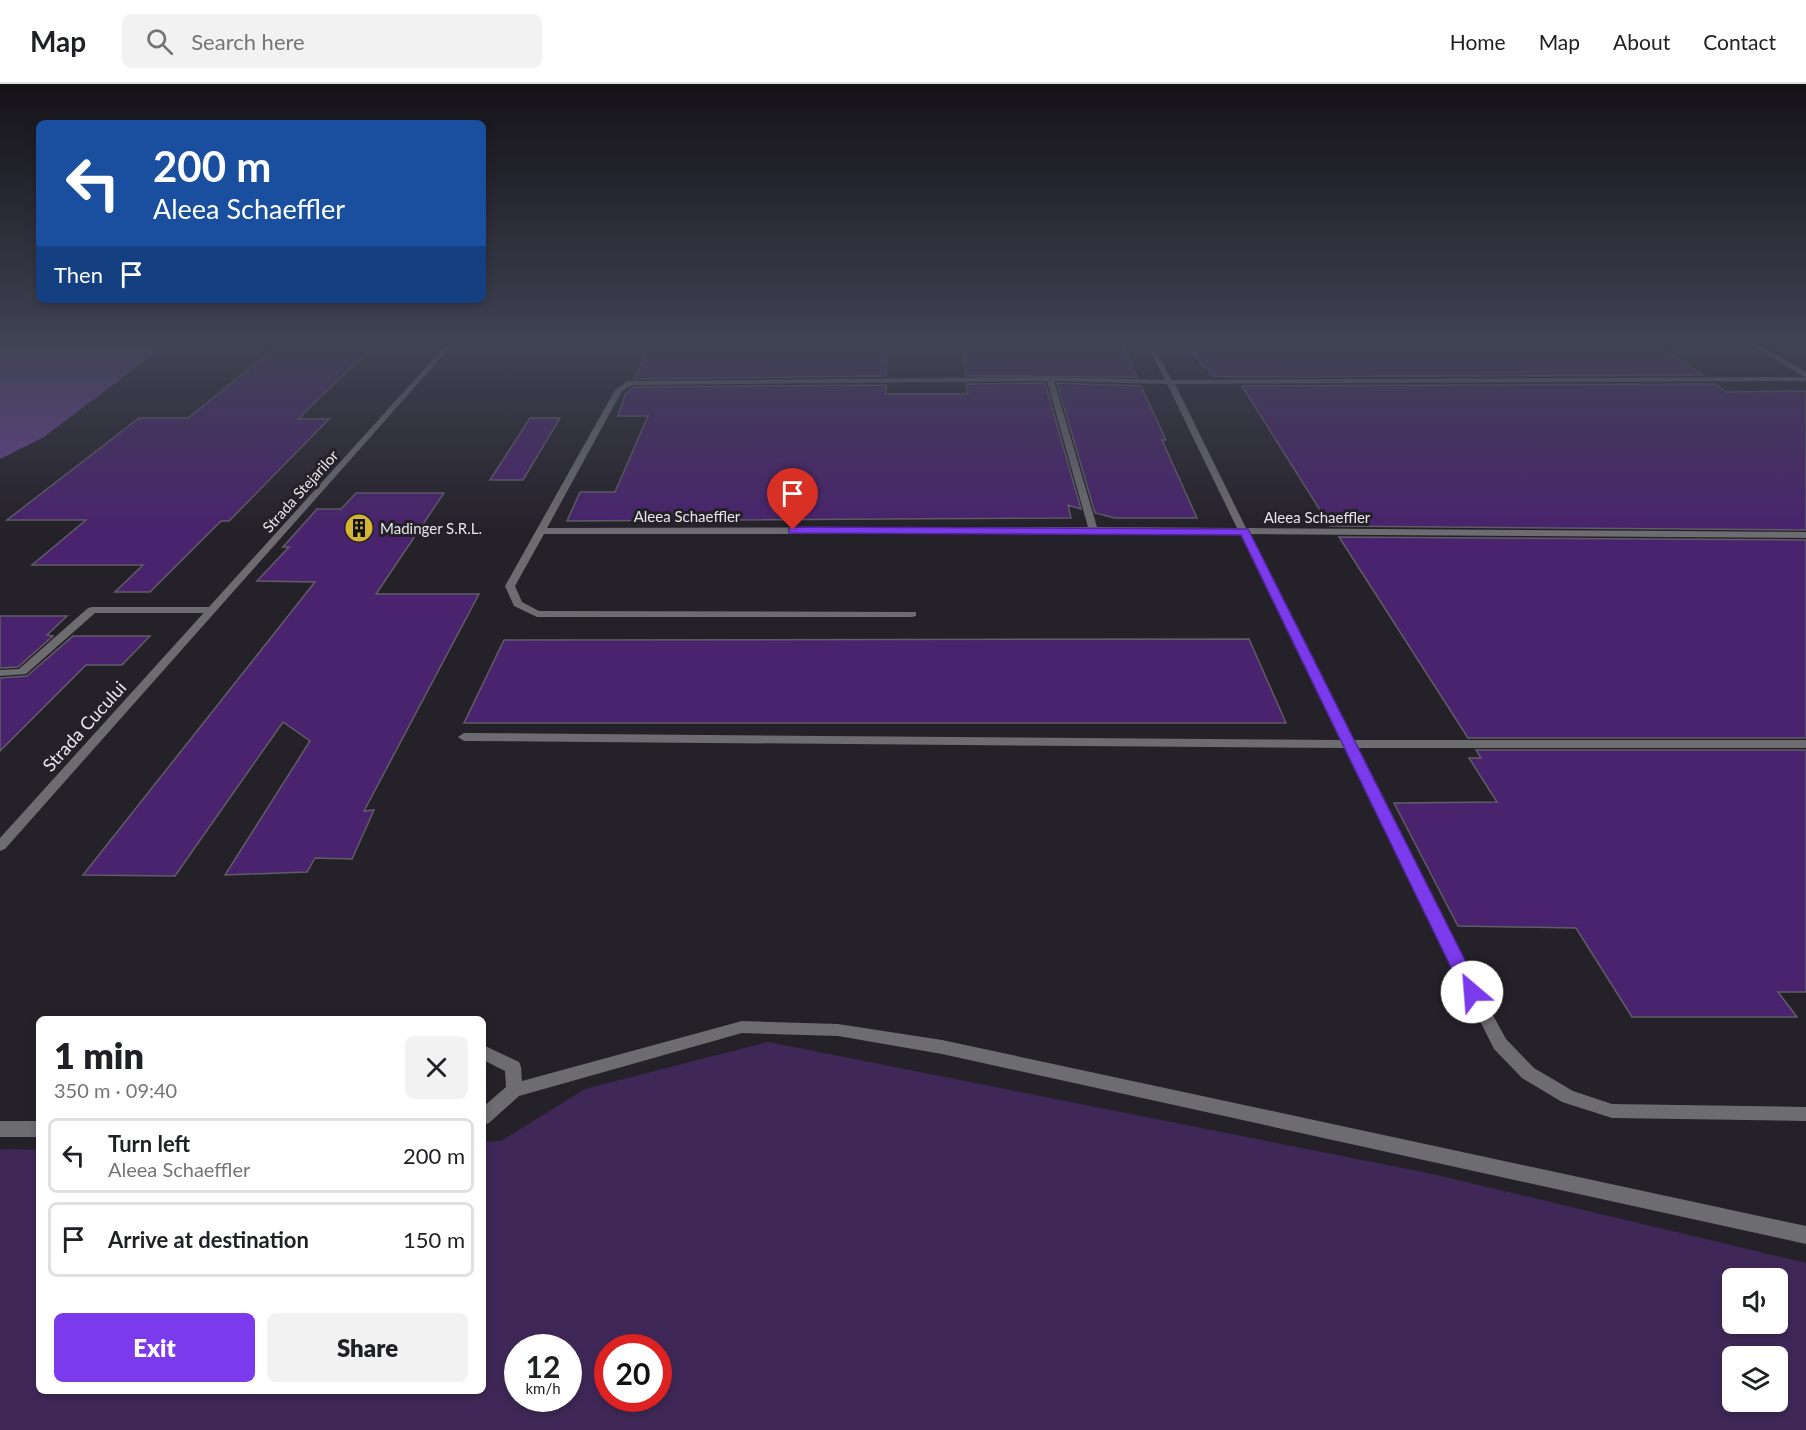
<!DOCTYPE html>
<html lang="en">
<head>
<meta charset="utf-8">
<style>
  :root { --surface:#fff; --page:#f2f2f2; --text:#202124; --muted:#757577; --line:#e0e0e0; --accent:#7c3aed }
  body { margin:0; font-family:Lato,sans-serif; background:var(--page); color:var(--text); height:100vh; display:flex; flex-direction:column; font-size:22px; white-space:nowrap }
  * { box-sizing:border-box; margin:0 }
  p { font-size:20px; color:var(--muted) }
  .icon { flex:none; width:33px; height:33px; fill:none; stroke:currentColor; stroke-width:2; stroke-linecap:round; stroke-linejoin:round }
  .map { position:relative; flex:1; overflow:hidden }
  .sheet { position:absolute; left:36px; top:932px; width:450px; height:378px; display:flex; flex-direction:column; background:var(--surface); border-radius:9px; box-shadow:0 3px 9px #0003 }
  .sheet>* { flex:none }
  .hud { position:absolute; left:36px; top:36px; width:450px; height:183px; border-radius:9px; box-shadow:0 3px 9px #0003; background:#1a4fa0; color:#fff; overflow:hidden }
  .fabs { position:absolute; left:1722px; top:1184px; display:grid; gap:12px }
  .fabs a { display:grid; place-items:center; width:66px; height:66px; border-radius:9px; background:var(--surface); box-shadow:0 3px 9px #0003; font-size:30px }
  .speed { position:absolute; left:504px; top:1250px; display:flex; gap:12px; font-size:30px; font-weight:700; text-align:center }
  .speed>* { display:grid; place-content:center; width:78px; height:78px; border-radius:50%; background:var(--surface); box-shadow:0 3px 9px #0003; line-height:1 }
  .speed small { font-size:15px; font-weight:400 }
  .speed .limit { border:9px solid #d22; background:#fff; color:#111 }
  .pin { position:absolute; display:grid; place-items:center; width:51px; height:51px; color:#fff; margin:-62px -26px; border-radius:50% 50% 50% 0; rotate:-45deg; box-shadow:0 0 6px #0007 }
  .pin .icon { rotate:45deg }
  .me { position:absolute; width:66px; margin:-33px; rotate:333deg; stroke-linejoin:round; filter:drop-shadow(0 0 4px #0008) }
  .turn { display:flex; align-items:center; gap:21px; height:126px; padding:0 18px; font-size:27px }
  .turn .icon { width:78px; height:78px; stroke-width:2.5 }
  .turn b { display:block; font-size:42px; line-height:51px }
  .then { display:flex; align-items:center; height:57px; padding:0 18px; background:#0003; gap:12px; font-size:22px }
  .round { display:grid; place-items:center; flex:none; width:63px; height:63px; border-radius:9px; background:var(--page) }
  .headline { display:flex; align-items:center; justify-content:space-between; height:102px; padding:0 18px }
  h1 { font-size:36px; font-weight:800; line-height:45px }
  .primary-button { display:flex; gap:12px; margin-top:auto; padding:12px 18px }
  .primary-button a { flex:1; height:69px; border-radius:9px; background:var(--accent); color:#fff; font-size:24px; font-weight:800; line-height:69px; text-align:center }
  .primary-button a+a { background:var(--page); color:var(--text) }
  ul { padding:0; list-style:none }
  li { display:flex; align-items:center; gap:18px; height:75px; margin:0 12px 9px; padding:0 6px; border:3px solid var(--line); border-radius:9px }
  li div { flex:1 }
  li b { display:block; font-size:22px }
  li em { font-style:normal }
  header { display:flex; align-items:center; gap:36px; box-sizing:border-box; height:84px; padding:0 30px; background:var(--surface); border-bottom:2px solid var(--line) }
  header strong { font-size:28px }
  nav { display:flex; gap:33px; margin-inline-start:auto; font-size:21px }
  .search { width:420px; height:54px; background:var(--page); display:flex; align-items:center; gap:15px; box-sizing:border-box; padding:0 21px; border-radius:9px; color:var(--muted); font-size:22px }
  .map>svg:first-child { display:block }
</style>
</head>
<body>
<header>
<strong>Map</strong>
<div class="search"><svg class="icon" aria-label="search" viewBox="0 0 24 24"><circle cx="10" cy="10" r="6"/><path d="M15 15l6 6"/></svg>Search here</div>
<nav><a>Home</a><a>Map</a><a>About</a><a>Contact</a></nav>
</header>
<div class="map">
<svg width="1806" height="1346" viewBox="0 0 1806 1346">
  <rect width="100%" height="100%" fill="#252129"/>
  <!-- green -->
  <path fill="#3f2857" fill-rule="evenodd" d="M768,958L1428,1089L1806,1179V1346H0V1065L39,1066V1306H483V1058L501,1057L585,1005ZM1732,1194H1778V1239H1732ZM518,1263H568V1314H518ZM608,1263H658V1314H608ZM1732,1272H1778V1317H1732Z"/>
  <!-- forest -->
  <path fill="#67428f" d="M0,260H167L44,353L0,375Z"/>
  <!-- building -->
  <path fill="#49236d" stroke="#605d66" stroke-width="1.5" d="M280,260H375L298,335H329L229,437H221L150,508H115L143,481H32L86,436H7L139,334H188Z
    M650,260H887L886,292L634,295Z
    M962,260H1122L1137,293L966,292Z
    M1189,260H1656L1703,291L1236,293L1211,292L1207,284H1203Z
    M1045,299L1081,425L1068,421L1071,434L567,437L580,408H615L648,332H618L625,311L633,303L886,301V310H968L966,300Z
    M1057,299L1141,302L1166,356H1162L1197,434H1115L1095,429Z
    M1715,300L1727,308L1806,307V446L1330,442L1242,302Z
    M530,334H560L523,396H490Z
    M356,409H444L376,510H479L364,727L374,726L352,775L315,774L307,788L225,791L310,657L283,638L175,792L83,791L315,498L257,497L289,463H283L317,425H341Z
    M1339,453L1806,456V654H1468Z
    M0,532H67L47,551L53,552L18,583L0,584Z
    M73,552H150L122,581H86L0,667V594L27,592Z
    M1249,555L1286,639H464L504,556Z
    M1476,666H1806V908H1778L1797,933H1632L1576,844L1458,842L1394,719L1497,718L1469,674H1481Z"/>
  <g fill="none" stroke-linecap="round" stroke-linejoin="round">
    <!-- service -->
    <path fill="#6d6c70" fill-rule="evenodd" d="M1146,260H1152L1172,296L1805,293L1750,260H1757L1806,288V297L1175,300L1246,444L1806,448V454L1249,450L1352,656H1806V664H1356L1478,904L1506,955L1534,984L1573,1007L1612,1020L1806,1023V1037L1612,1034L1562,1018L1522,994L1494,965L1344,664L464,657L458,653L464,649L1340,656L1240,450H544L515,502L522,518L539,527L916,528V532L912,533H537L514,522L505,502L615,306L628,297L1050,293L1165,296ZM1047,297L1088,443L547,444L622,307L632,301ZM1054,297L1167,300L1237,444L1097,443Z
      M92,523H211L216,526L211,529H95L26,590L0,592V586L19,585L88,524Z
      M742,937L838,940L942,956L1806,1142V1160L942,970L838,952L742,949L519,1012L489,1039L483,1041V1023L506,1003L505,987L483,976V961L519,978L521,983L522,997Z
      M0,1037H39V1053H0Z"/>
    <!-- minor -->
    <path fill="#6d6c70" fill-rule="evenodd" d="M447,260H453L5,765L0,767V754Z"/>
  </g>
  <!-- sky -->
  <linearGradient id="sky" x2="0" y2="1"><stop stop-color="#141217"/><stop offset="0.58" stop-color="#404354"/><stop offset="1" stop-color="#404354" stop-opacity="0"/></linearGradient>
  <rect width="1806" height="448" fill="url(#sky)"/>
  <!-- route -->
  <path fill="#7c3aed" stroke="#51269a" stroke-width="1.5" d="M793,443L1248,445L1481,908L1478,913L1472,915L1466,913L1463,908L1241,451L789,449V444Z"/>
  <!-- icons -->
  <defs>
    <g id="building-disc" transform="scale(1.5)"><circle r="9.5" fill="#d5b534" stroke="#252129"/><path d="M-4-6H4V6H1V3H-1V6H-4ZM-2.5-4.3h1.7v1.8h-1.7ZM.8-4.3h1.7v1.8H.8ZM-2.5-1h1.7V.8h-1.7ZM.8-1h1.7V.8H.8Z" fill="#111"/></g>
  </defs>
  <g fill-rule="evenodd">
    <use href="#building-disc" x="359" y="444"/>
  </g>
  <g text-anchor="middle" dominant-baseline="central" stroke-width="6" stroke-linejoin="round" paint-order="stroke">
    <!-- far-street labels -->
    <g font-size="15" fill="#e8e6eb" stroke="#252129">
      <text transform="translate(300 407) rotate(-48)">Strada Stejarilor</text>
      <text x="687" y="432">Aleea Schaeffler</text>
      <text x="1317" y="433">Aleea Schaeffler</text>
    </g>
    <!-- far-poi labels -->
    <g font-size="15" fill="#e8e6eb" stroke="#252129" text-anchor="start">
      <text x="380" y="444">Madinger S.R.L.</text>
    </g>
    <!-- street labels -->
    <g font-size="18" fill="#e8e6eb" stroke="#252129">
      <text transform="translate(84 642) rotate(-48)">Strada Cucului</text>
    </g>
  </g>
</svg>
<div class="fabs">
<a><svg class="icon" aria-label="sound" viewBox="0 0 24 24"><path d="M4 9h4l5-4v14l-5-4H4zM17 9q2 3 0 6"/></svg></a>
<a><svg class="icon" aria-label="layers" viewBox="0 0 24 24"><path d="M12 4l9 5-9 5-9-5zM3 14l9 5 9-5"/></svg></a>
</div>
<div class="speed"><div>12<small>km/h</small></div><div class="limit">20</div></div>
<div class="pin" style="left:793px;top:446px;background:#d93025"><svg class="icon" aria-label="arrive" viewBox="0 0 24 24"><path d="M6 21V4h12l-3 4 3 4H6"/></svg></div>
<svg class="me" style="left:1472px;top:908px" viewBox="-20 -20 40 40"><circle r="19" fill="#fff"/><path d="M0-13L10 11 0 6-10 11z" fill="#7c3aed"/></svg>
<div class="hud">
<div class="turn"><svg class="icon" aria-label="left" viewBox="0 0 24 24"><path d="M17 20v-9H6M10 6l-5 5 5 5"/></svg><div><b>200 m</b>Aleea Schaeffler</div></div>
<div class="then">Then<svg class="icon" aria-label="arrive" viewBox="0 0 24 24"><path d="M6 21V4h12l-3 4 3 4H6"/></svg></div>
</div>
<section class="sheet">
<div class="headline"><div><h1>1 min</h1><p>350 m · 09:40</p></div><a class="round"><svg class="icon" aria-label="close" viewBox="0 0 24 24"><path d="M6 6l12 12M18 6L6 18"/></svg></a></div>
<ul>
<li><svg class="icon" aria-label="left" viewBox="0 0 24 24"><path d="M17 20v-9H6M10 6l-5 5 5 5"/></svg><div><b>Turn left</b><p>Aleea Schaeffler</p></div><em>200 m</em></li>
<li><svg class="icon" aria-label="arrive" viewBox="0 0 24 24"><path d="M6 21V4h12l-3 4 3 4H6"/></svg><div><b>Arrive at destination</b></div><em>150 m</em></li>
</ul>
<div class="primary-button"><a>Exit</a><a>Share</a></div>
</section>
</div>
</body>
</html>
